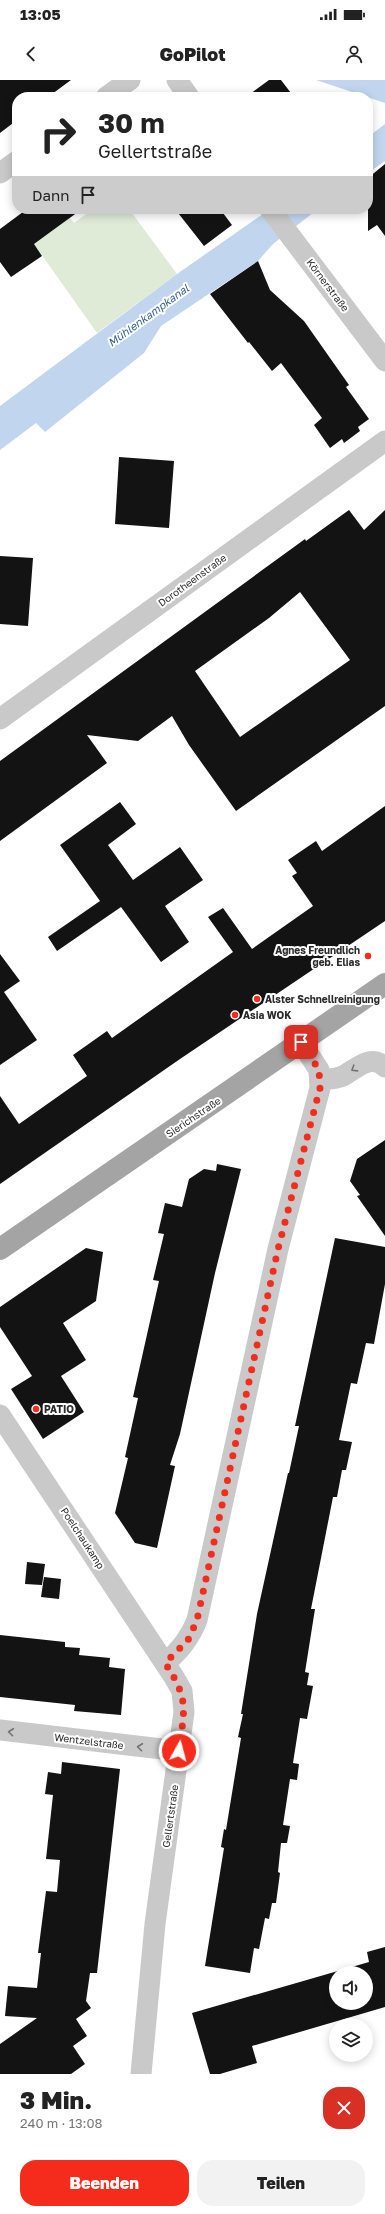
<!DOCTYPE html>
<html lang="de">
<head>
<meta charset="utf-8">
<style>
  :root { --surface:#fff; --page:#f2f2f2; --text:#222; --muted:#767676; --accent:#f52c1c }
  body { margin:0; font-family:"Golos Text",sans-serif; background:var(--page); color:var(--text); height:100vh; display:flex; flex-direction:column; font-size:15px; white-space:nowrap }
  * { box-sizing:border-box; margin:0 }
  p { font-size:13px; color:var(--muted) }
  .icon { flex:none; width:22px; height:22px; fill:none; stroke:currentColor; stroke-width:2; stroke-linecap:round; stroke-linejoin:round }
  .map { position:relative; height:1994px; overflow:hidden }
  .details { display:flex; flex-direction:column; background:var(--surface); flex:1 }
  .details>* { flex:none }
  .top-card { position:absolute; left:12px; top:12px; width:361px; height:122px; border-radius:16px; box-shadow:0 2px 10px #0003; background:#fff; color:var(--text); overflow:hidden }
  .tools { position:absolute; left:329px; top:1886px; display:grid; gap:8px }
  .tools a { display:grid; place-items:center; width:44px; height:44px; border-radius:50%; background:var(--surface); box-shadow:0 2px 10px #0003; font-size:20px }
  .pin { position:absolute; display:grid; place-items:center; width:34px; height:34px; color:#fff; margin:-17px; border-radius:8px; box-shadow:0 2px 6px #0006 }
  .me { position:absolute; width:44px; margin:-22px; rotate:7deg; stroke-linejoin:round; filter:drop-shadow(0 0 3px #0008) }
  .turn { display:flex; align-items:center; gap:14px; height:84px; padding:0 20px; font-size:18px }
  .turn .icon { width:52px; height:52px; stroke-width:2.5 }
  .turn b { display:block; font-size:28px; line-height:34px }
  .then { display:flex; align-items:center; height:38px; padding:0 20px; background:#0003; gap:8px; font-size:15px }
  .round { display:grid; place-items:center; flex:none; width:42px; height:42px; border-radius:16px; background:var(--page) }
  .overview { display:flex; align-items:center; justify-content:space-between; height:68px; padding:0 20px }
  h1 { font-size:24px; font-weight:800; line-height:30px }
  .cta { display:flex; gap:8px; margin-top:auto; padding:8px 20px }
  .cta a { flex:1; height:46px; border-radius:16px; background:var(--accent); color:#fff; font-size:16px; font-weight:800; line-height:46px; text-align:center }
  .cta a+a { background:var(--page); color:var(--text) }
  .status { display:flex; justify-content:space-between; align-items:center; height:28px; padding:0 20px; background:var(--surface); direction:ltr }
  .status svg { height:11px; fill:currentColor }
  header { display:flex; justify-content:space-between; align-items:center; height:52px; padding:0 20px; background:var(--surface); font-size:18px; font-weight:800 }
  .map>svg:first-child { display:block }
</style>
</head>
<body>
<div class="status"><b>13:05</b><svg viewBox="0 0 49 12"><path d="M0 12V9h3v3zM5 12V6h3v6zM10 12V3h3v9zM15 12V0h3v12zM26 1h20v11H26zM47 4h2v5h-2z"/></svg></div>
<header><svg class="icon" aria-label="back" viewBox="0 0 24 24"><path d="M15 5l-7 7 7 7"/></svg>GoPilot<svg class="icon" aria-label="person" viewBox="0 0 24 24"><circle cx="12" cy="8" r="4"/><path d="M4 21q1-7 8-7t8 7"/></svg></header>
<div class="map">
<svg width="385" height="1994" viewBox="0 0 385 1994">
  <rect width="100%" height="100%" fill="#fff"/>
  <!-- green -->
  <path fill="#dfebd7" d="M93,129H129L177,194L97,253L34,164L70,138L74,143Z"/>
  <!-- water -->
  <path fill="#c1d6ee" d="M316,0H385V23Z
    M385,44V81L368,93V57Z
    M270,129H318L273,164L258,181L161,246L144,273L45,352L36,343L0,370V326L177,194Z"/>
  <!-- building -->
  <path fill="#131313" fill-rule="evenodd" d="M0,0H71L48,17H17V40L0,53Z
    M269,0H281L294,17H246Z
    M385,84V156L377,145L368,151V98Z
    M27,129H82L34,164L42,176L11,197L0,182V149Z
    M175,129H220L232,145L204,166Z
    M258,181L270,210L304,241L349,305L346,307L369,339L358,347L360,351L344,363L342,359L330,368L314,345L322,338L281,283L272,291L249,262L248,263L210,214Z
    M119,377L174,381L169,448L115,444Z
    M349,430L364,450L385,430V626L236,731L189,665L172,636L138,661L87,655L107,683L0,761V681L305,459L306,461ZM300,512L350,580L240,657L195,591L269,538Z
    M0,476L33,478L28,546L0,544Z
    M120,722L136,744L108,765L133,800L180,767L203,800L165,826L189,862L161,882L121,827L57,871L48,857L100,821L60,765Z
    M385,726V841L180,979L0,1104V1016L19,1044L87,996L73,975L107,951L112,958L233,872L208,837L223,828L252,869L313,826L292,796L297,793L288,780L316,761L322,771Z
    M0,874L20,901L4,912L37,960L0,985Z
    M385,1060V1156L357,1116L360,1115L350,1101L357,1079Z
    M217,1084L241,1089L215,1193L180,1354L170,1385L175,1386L157,1468L135,1463L115,1433L128,1378L125,1377L138,1318L133,1317L159,1201L153,1200L164,1154L158,1153L165,1123L182,1127L189,1099L204,1089L216,1091Z
    M335,1158L385,1167V1204L374,1264L366,1263L357,1304L351,1303L339,1360L352,1362L346,1390H342L337,1417H333L311,1529H315L305,1592L309,1593L307,1605L313,1606L307,1639L300,1638L293,1683L299,1684L297,1700L290,1699L283,1745L290,1746L287,1763H281L278,1792L280,1793L276,1823H272L269,1839L265,1838L259,1869L254,1868L250,1893L205,1886L224,1768L221,1767L224,1749L226,1750L241,1658L238,1657L243,1634H241L257,1534L288,1393H289L299,1346H295Z
    M86,1168L103,1172L96,1221L63,1243L86,1280L61,1296L84,1332L43,1359L11,1309L32,1296L0,1247V1227Z
    M27,1482L45,1484L42,1505L25,1504Z
    M44,1497L61,1499L59,1519L41,1517Z
    M0,1555L65,1562V1567L80,1568L79,1575L110,1578L109,1587L125,1589L121,1635L74,1631L75,1625L0,1617Z
    M62,1682L120,1689L97,1893H90L86,1921L91,1928L76,1939L87,1956L73,1966L85,1984L71,1994H0V1964L37,1938L5,1936L8,1906L37,1908L41,1873H38L46,1811L57,1812L60,1780L46,1779L53,1715L45,1714L48,1692L61,1694Z
    M385,1867V1927L252,1966L257,1983L220,1994H210L192,1933L369,1882L367,1872ZM336,1893H366V1923H336Z"/>
  <g fill="none" stroke-linecap="round" stroke-linejoin="round">
    <!-- minor -->
    <path stroke="#c9c9c9" stroke-width="21" d="M177,0L189,17
      M106,17L130,0
      M0,93L17,81
      M270,129L385,281
      M0,639L385,361
      M321,1000C328,999 336,999 343,996C356,989 371,973 385,987
      M0,1335L174,1597L182,1611L184,1632L155,1844L141,1994
      M165,1583C180,1571 190,1558 197,1540L278,1169L320,1008L319,990L301,962
      M0,1650L179,1671"/>
    <!-- major -->
    <path stroke="#a4a4a4" stroke-width="22" d="M0,1169L385,904"/>
  </g>
  <!-- one-way arrows -->
  <defs><path id="oneway-chevron" d="M-2-3.5L2.5 0L-2 3.5" fill="none" stroke-width="1.6" stroke-linecap="round" stroke-linejoin="round"/></defs>
  <g stroke="#737373">
    <use href="#oneway-chevron" transform="translate(354 989) rotate(148)"/>
    <use href="#oneway-chevron" transform="translate(11 1652) rotate(-173)"/>
    <use href="#oneway-chevron" transform="translate(140 1667) rotate(-173)"/>
  </g>
  <g fill="none" stroke-linecap="round" stroke-linejoin="round">
    <!-- route -->
    <path stroke="#f52c1c" stroke-width="7" stroke-dasharray="0 12.6" d="M179,1671C184,1629 190,1620 165,1583L188,1560L197,1540L278,1169L320,1008L319,990L301,962"/>
  </g>
  <!-- markers -->
  <g fill="#f52c1c" stroke="#fff" stroke-width="1.5">
    <circle cx="368" cy="876" r="4"/>
    <circle cx="257" cy="919" r="4"/>
    <circle cx="235" cy="935" r="4"/>
    <circle cx="36" cy="1329" r="4"/>
  </g>
  <g text-anchor="middle" dominant-baseline="central" stroke-width="4" stroke-linejoin="round" paint-order="stroke">
    <!-- street labels -->
    <g font-size="10" fill="#2c2c2c" stroke="#fff">
      <text transform="translate(328 205) rotate(53)">Körnerstraße</text>
      <text transform="translate(192 500) rotate(-36)">Dorotheenstraße</text>
      <text transform="translate(193 1037) rotate(-34)">Sierichstraße</text>
      <text transform="translate(83 1458) rotate(57)">Poelchaukamp</text>
      <text transform="translate(89 1661) rotate(7)">Wentzelstraße</text>
      <text transform="translate(170 1736) rotate(-82)">Gellertstraße</text>
    </g>
    <!-- poi labels -->
    <g font-size="10" font-weight="bold" fill="#2c2c2c" stroke="#fff" text-anchor="start">
      <text x="360" y="870" text-anchor="end">Agnes Freundlich<tspan x="360" dy="12">geb. Elias</tspan></text>
      <text x="265" y="919">Alster Schnellreinigung</text>
      <text x="243" y="935">Asia WOK</text>
      <text x="44" y="1329">PATIO</text>
    </g>
    <!-- water labels -->
    <g font-size="11" font-style="italic" fill="#346194" stroke="#fff">
      <text transform="translate(148 235) rotate(-36)">Mühlenkampkanal</text>
    </g>
  </g>
</svg>
<div class="tools">
<a><svg class="icon" aria-label="sound" viewBox="0 0 24 24"><path d="M4 9h4l5-4v14l-5-4H4zM17 9q2 3 0 6"/></svg></a>
<a><svg class="icon" aria-label="layers" viewBox="0 0 24 24"><path d="M12 4l9 5-9 5-9-5zM3 14l9 5 9-5"/></svg></a>
</div>
<div class="pin" style="left:301px;top:962px;background:#d93025"><svg class="icon" aria-label="arrive" viewBox="0 0 24 24"><path d="M6 21V4h12l-3 4 3 4H6"/></svg></div>
<svg class="me" style="left:179px;top:1671px" viewBox="-20 -20 40 40"><circle r="17" fill="#f52c1c" stroke="#fff" stroke-width="3"/><path d="M0-11L8 9 0 5-8 9z" fill="#fff"/></svg>
<div class="top-card">
<div class="turn"><svg class="icon" aria-label="right" viewBox="0 0 24 24"><path d="M7 20v-9h11M14 6l5 5-5 5"/></svg><div><b>30 m</b>Gellertstraße</div></div>
<div class="then">Dann<svg class="icon" aria-label="arrive" viewBox="0 0 24 24"><path d="M6 21V4h12l-3 4 3 4H6"/></svg></div>
</div>
</div>
<section class="details">
<div class="overview"><div><h1>3 Min.</h1><p>240 m · 13:08</p></div><a class="round" style="background:#d93025;color:#fff"><svg class="icon" aria-label="close" viewBox="0 0 24 24"><path d="M6 6l12 12M18 6L6 18"/></svg></a></div>
<div class="cta"><a>Beenden</a><a>Teilen</a></div>
</section>
</body>
</html>
